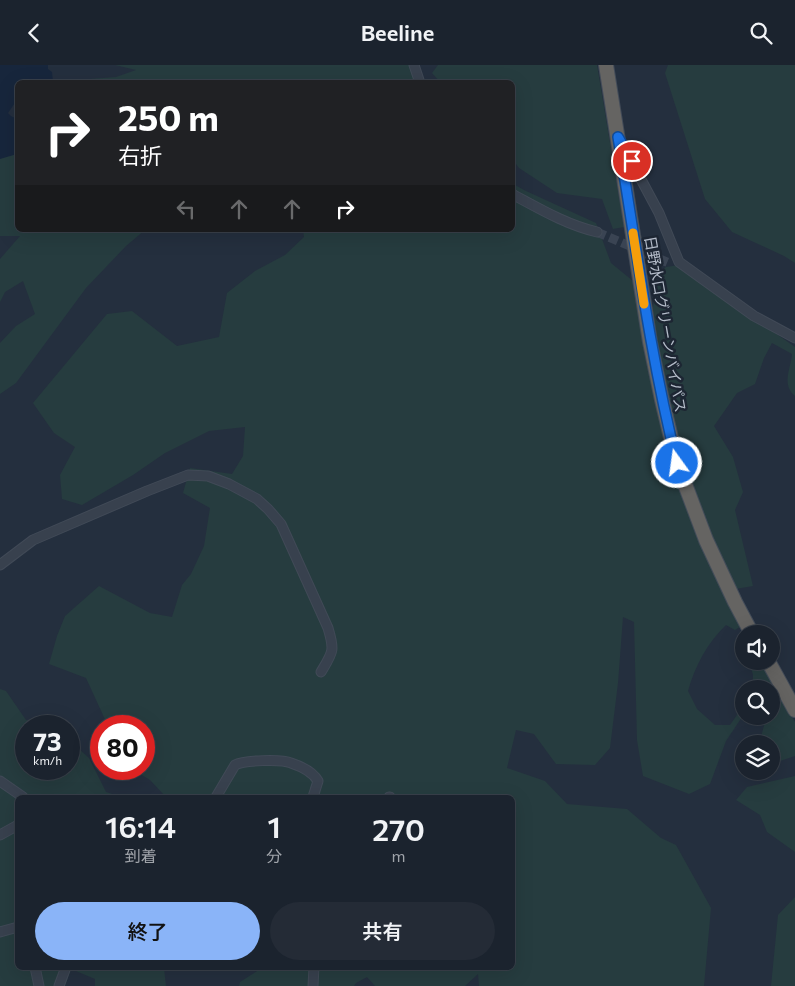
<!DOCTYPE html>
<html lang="ja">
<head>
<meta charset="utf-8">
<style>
  :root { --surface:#1b232e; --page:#242b36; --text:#f1f3f6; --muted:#a0a4aa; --line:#39404a; --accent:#8ab4f8 }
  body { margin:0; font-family:Commissioner,"Noto Sans JP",sans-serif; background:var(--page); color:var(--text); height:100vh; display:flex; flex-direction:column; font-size:19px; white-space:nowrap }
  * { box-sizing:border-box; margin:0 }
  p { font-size:16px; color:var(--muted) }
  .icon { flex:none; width:28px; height:28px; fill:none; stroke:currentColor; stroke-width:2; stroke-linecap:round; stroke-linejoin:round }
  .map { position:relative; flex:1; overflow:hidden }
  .sheet { position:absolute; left:15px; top:730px; width:500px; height:175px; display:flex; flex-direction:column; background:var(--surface); border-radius:8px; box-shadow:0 5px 20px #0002,0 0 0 1px var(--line) }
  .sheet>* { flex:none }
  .guide { position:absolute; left:15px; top:15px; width:500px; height:152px; border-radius:8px; box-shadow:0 5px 20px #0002,0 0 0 1px var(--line); background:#202124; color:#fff; overflow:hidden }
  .controls { position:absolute; left:735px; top:560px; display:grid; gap:10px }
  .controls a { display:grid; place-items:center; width:45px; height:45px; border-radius:50%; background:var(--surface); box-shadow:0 5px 20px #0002,0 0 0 1px var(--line); font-size:25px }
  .speed { position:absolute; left:15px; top:650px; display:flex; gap:10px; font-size:25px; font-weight:700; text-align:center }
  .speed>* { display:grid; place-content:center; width:65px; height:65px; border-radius:50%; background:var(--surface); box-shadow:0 5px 20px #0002,0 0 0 1px var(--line); line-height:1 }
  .speed small { font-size:12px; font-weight:400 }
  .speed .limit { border:8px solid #d22; background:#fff; color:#111 }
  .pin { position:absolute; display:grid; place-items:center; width:42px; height:42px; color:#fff; margin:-21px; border:2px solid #fff; border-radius:50%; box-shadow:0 1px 5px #0007 }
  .me { position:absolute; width:55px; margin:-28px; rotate:346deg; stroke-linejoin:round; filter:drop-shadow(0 0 4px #0008) }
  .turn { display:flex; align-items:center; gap:18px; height:105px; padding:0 20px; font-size:22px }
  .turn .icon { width:65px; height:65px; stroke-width:2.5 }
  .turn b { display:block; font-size:35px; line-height:42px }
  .lanes { display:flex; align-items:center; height:48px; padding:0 20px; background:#0003; justify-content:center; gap:25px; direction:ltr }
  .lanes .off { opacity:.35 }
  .eta { display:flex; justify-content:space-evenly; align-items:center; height:85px; text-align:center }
  .eta b { font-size:30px; font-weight:600; line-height:35px }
  .primary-button { display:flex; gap:10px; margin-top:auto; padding:10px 20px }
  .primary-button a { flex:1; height:58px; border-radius:30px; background:var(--accent); color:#111; font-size:20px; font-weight:600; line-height:58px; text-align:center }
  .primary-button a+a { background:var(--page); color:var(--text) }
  header { display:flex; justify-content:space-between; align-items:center; height:65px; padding:0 20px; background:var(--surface); font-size:22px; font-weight:600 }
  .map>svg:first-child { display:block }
</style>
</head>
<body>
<header><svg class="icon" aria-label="back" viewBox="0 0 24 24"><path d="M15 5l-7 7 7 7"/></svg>Beeline<svg class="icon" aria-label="search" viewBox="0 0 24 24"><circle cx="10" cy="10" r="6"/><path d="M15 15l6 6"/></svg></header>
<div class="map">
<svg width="795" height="921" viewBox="0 0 795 921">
  <rect width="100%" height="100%" fill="#242f3e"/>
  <!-- green -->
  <path fill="#263c3f" d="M115,0H414L417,18H69L90,14L116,12L136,5Z
    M438,0H597L624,162L613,164L602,134L557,128L519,103L513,95L512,18L440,17L432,8Z
    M668,0H795V198L784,191L732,167L705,134L665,8Z
    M0,87H17L18,165H145L126,181L86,223L16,318L0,329V278L16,261L35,249L23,216L5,227L0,237V194L20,171H0Z
    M513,119L526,126L596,158L611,198L633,216L664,368L741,561L735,565L726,560C707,578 695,601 688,626L697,644L715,660H730L744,640V649L726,676L710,719L689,729L643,711L637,675L634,557L623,552L618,618L610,683L595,700L556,699L534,669L516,665L507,703L545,716L567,739L627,744L661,773L676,780L711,843L704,921H479L478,909L465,921H375L367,912L356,918L354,921H239L240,917L262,903L512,902V732H166L150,715L132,704H144V661H108L86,613L49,599L57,571L65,551L99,521L150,548L172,552L182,520L191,509L204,481L210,443L183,428L190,403L232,409L243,391L245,362L209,366L165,388L133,410L82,440L62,434L60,410L75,382L54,368L33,338L107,249L132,246L177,281L219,272L227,228L255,206L285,190L304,172L303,165H512Z
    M679,200L795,282V331C781,320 791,303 792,289L772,278L764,293L755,319L737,328L714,361L733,392L743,427L735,445L753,521L735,524L704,455L681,388L664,314L652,247L659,208L666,202Z
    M749,596H761L795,657V691L771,699V679H759L765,657L769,651H771V624H753V610Z
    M0,624L6,626L26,655L50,659L52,661H26V704H69V675L89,693L106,727L122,732H18V902L164,903L166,921H95V914L71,904L65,921H0Z
    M795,711V787L767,767L760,750L736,735L747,722Z
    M795,832V921H771L778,850Z"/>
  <!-- water -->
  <path fill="#17263c" d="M0,0H48V4L52,7L53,17L18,18L17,35L8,48L11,51L17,54V89L0,94Z"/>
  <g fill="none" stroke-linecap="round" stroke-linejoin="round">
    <!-- minor-tunnel -->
    <path stroke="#3a4453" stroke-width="9" stroke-dasharray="9 4.5" stroke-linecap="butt" d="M597,167L669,198"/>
    <!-- minor casing -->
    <g stroke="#414a57" stroke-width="11">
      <path id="minor" d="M414,0L420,18
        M621,77L659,148L679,197L754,251L795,273
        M512,129C540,144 567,160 597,167
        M0,500L33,475L147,426L188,410L208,411L229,419L257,434L268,444L281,459L328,563C335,586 333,587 321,607
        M0,716L23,732
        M216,732L235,700C244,695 282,694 291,698C300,701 313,707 318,716L313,732
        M389,732H390
        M0,770L18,760
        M0,867L18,862
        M35,902L39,921
        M59,921L66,902
        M313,921L314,902"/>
    </g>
    <!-- trunk casing -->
    <g stroke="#434c59" stroke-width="16">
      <path id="trunk" d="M606,0L650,277L662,335L677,398L706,475L735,537L752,569
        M768,596L795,645"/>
    </g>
    <!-- minor -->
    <use href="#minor" stroke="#38414e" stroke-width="9"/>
    <!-- trunk -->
    <use href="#trunk" stroke="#656462" stroke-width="14"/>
  </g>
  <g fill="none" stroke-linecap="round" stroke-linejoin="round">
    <!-- route casing -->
    <g stroke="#114b97" stroke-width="12">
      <path id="route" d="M632,96L618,72C636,181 650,290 677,398"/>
    </g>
    <!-- route -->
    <use href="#route" stroke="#1a73e8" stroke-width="9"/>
    <!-- slow -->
    <path stroke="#f59e0b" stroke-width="9" d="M633,168L644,239"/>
  </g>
  <g text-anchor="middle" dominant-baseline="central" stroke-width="5" stroke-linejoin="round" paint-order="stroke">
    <!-- street labels -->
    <g font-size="15" fill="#b4bcc9" stroke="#1d2633">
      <text transform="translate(666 259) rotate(80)">日野水口グリーンバイパス</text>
    </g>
  </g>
</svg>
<div class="controls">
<a><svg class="icon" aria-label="sound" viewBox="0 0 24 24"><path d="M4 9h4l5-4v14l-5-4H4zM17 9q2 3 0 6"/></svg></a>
<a><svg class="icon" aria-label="search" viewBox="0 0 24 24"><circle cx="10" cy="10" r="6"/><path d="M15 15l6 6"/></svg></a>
<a><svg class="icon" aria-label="layers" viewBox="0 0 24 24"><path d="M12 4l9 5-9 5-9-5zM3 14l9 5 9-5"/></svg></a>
</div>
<div class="speed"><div>73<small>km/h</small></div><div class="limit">80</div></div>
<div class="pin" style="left:632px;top:96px;background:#d93025"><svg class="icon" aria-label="arrive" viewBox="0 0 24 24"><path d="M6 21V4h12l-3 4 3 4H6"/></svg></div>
<svg class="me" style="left:677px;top:398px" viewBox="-20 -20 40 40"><circle r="17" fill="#1a73e8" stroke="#fff" stroke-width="3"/><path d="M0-11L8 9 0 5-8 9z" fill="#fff"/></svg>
<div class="guide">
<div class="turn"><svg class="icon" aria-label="right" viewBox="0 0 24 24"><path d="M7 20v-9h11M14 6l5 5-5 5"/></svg><div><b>250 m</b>右折</div></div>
<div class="lanes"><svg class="icon off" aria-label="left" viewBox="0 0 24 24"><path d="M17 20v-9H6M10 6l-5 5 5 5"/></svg><svg class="icon off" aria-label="ahead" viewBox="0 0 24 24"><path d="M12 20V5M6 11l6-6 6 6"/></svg><svg class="icon off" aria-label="ahead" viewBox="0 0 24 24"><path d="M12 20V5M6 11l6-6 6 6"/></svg><svg class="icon" aria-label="right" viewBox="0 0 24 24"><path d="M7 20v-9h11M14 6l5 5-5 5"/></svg></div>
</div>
<section class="sheet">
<div class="eta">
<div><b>16:14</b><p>到着</p></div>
<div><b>1</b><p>分</p></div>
<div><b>270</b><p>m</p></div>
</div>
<div class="primary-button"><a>終了</a><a>共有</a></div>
</section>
</div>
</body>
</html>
